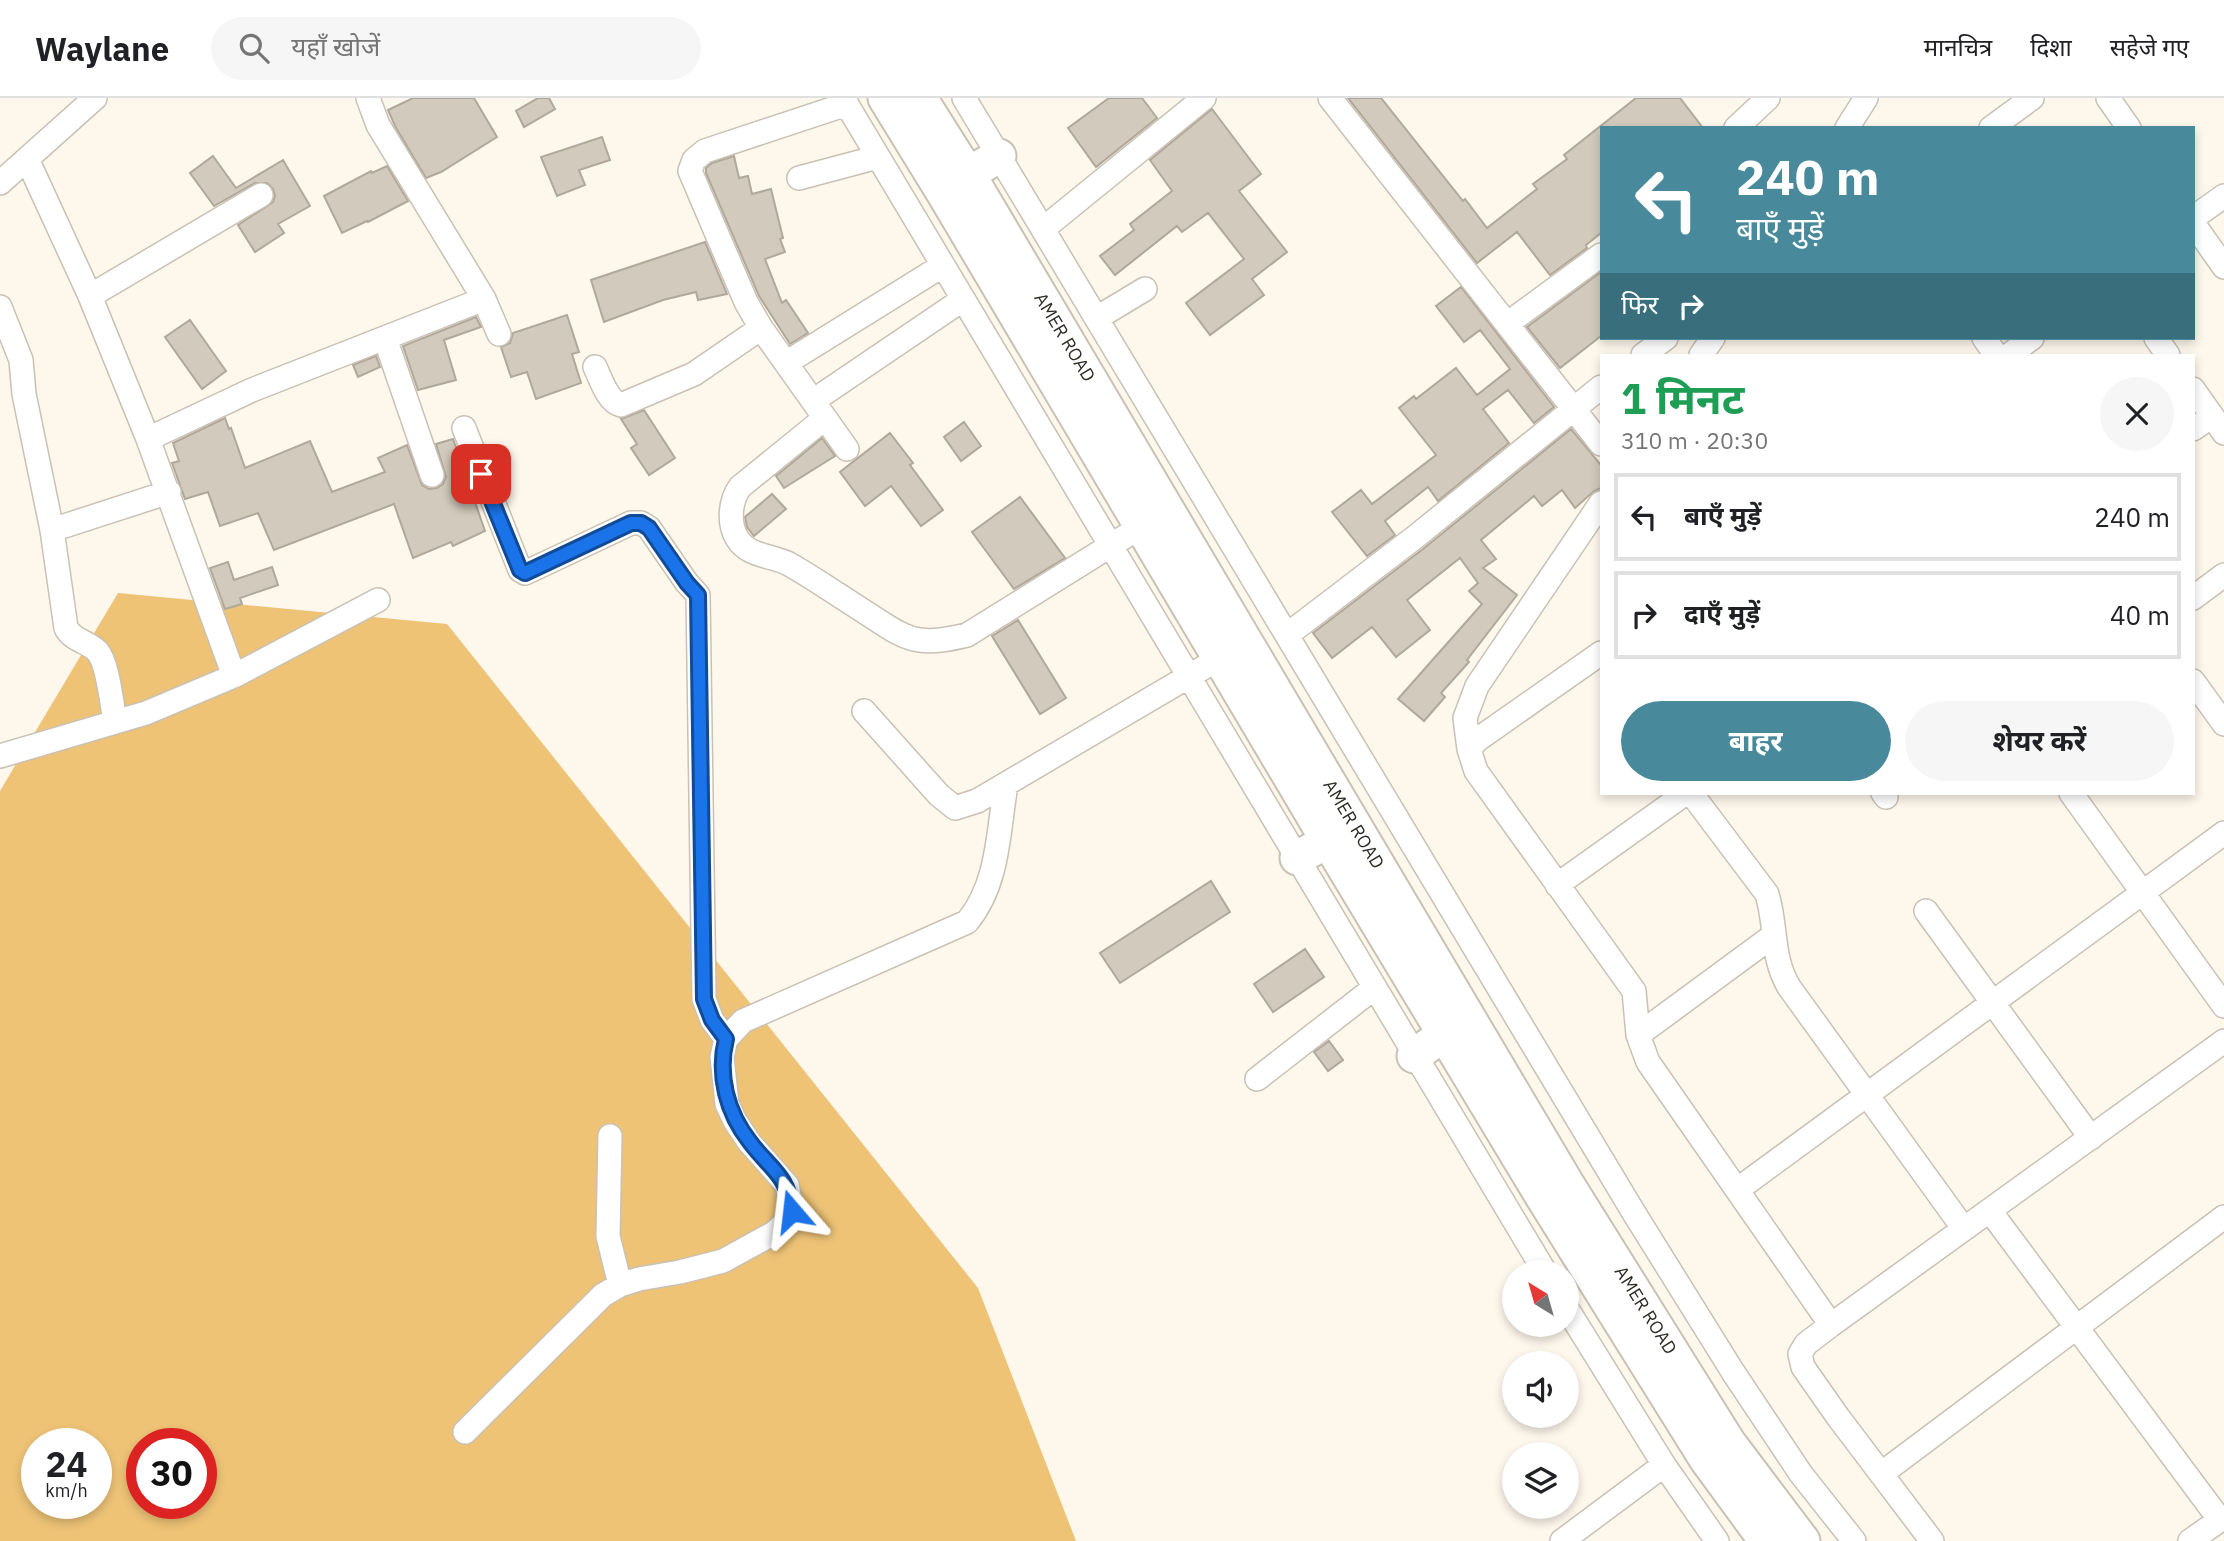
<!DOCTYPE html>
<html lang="hi">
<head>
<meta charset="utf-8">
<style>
  :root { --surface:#fff; --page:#f6f6f6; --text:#202124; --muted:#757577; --line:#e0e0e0; --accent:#488a9b }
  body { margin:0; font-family:"IBM Plex Sans","Noto Sans Devanagari",sans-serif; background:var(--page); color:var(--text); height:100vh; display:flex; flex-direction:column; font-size:26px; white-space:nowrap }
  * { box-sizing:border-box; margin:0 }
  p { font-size:23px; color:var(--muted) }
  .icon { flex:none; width:38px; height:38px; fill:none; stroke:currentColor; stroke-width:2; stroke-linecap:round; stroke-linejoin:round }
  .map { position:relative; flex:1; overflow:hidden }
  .side { position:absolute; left:1600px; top:256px; width:595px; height:441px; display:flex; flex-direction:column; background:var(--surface); border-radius:0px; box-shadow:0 4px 10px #0003 }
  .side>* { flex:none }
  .hud { position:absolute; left:1600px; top:28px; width:595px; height:214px; border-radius:0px; box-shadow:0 4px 10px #0003; background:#488a9b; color:#fff; overflow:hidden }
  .needle { width:46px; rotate:323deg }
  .buttons { position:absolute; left:1502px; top:1162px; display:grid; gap:14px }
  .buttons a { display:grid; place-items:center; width:77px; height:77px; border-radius:50%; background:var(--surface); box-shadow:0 4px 10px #0003; font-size:35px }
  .speed { position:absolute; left:21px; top:1330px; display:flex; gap:14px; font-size:35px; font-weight:700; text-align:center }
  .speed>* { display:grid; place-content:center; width:91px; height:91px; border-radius:50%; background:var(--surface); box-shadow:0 4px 10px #0003; line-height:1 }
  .speed small { font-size:18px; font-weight:400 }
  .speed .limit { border:10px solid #d22; background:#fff; color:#111 }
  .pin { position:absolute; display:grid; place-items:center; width:60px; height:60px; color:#fff; margin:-30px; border-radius:14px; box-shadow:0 4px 10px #0006 }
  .me { position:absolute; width:77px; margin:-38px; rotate:343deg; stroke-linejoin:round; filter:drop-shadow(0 0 5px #0008) }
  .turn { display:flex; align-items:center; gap:24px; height:147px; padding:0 21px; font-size:32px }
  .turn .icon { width:91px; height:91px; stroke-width:2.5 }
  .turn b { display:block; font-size:49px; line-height:60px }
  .then { display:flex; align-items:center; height:66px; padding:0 21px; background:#0003; gap:14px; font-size:26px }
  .round { display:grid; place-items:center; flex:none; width:74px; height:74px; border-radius:37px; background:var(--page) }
  .headline { display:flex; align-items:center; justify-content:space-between; height:119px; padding:0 21px }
  h1 { font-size:42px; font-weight:700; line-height:52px; color:#1e9e55 }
  .button { display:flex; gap:14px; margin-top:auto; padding:14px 21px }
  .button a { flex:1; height:80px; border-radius:42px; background:var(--accent); color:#fff; font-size:28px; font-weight:700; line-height:80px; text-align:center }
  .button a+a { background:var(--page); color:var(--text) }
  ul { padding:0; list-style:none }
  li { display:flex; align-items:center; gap:21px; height:88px; margin:0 14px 10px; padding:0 7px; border:4px solid var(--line); border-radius:0px }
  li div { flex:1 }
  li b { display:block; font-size:26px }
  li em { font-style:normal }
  header { display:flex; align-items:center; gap:42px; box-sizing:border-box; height:98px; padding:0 35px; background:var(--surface); border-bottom:2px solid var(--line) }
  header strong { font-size:33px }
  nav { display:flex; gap:38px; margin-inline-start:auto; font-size:24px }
  .search { width:490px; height:63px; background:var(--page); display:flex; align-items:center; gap:18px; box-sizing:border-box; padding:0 24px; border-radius:38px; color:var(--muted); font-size:26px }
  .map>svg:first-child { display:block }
</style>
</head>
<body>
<header>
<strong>Waylane</strong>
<div class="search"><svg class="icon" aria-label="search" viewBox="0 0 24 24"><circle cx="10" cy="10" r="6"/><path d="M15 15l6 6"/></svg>यहाँ खोजें</div>
<nav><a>मानचित्र</a><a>दिशा</a><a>सहेजे गए</a></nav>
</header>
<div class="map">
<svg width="2224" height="1443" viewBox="0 0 2224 1443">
  <rect width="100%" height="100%" fill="#fef7ec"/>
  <!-- green -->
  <path fill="#eec376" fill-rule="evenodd" d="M118,495L447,526L978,1190L1076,1443H0V693ZM37,1346H96V1405H37ZM142,1346H201V1405H142Z"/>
  <!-- building -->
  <path fill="#d2cabc" stroke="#b0a89a" stroke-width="2" d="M413,0H474L497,39L441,74L426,80L395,28L388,12Z
    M538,0H549L555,11L524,29L516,13Z
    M1109,0H1142L1157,20L1096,69L1068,30Z
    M1348,0H1381L1463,103L1465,101L1487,130L1537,91L1533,86L1567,61L1564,57L1636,0H1680L1703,30H1601V135L1586,147L1587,150L1550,177L1517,134L1477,165Z
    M1212,11L1261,76L1239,93L1287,154L1252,181L1264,197L1210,237L1186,205L1244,161L1208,115L1182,134L1177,128L1115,177L1100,158L1134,132L1130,126L1172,93L1150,62Z
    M602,39L610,62L579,72L585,87L557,98L541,59Z
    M213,58L236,90L283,62L310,108L278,126L284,135L255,154L238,127L273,104L275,98L273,91L267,85H255L214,108L190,75Z
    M734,58L739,80L748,78L752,96L771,91L783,140L780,141L785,154L765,161L782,205L786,202L808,235L790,246L759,198L706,75V70L712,65Z
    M387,68L408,103L368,124L367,123L342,135L324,98L371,73L372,75Z
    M705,144L727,196L698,202L696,194L663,202L604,224L591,182Z
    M1601,174V238L1560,270L1527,229Z
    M1461,189L1554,309L1534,325L1508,292L1483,311L1509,345L1438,403L1428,389L1385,423L1395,437L1367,458L1332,414L1361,392L1372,406L1436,357L1399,310L1414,298L1416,301L1456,270L1477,297L1510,271L1480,232L1464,244L1436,208Z
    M567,217L579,254L572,256L581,285L536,301L527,274L511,279L501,249L510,245L513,235Z
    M476,219L481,229L444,242L456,282L418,292L403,248Z
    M190,222L226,273L202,291L165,239Z
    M376,258L380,269L358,279L353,267Z
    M644,312L675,360L649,377L631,350L637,346L621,321Z
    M225,320L229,331L231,330L245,370L310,343L332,394L385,374L378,360L407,347L422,387L429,391L437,390L443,386L446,379L436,346L453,341L485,433L453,448L451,444L413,460L394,406L274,452L258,415L220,428L208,394L185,401L172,365L179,363L173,345Z
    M964,324L981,348L961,363L944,339Z
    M1571,331L1601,367V390L1594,393L1575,410L1562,392L1542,408L1534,398L1481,442L1496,461L1483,470L1517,497L1467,562L1469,564L1441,595L1445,599L1424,623L1398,601L1482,506L1469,493L1478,485L1460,460L1407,502L1430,532L1396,559L1372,529L1332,560L1313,535L1423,451Z
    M890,335L913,365L910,367L943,412L921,428L891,388L865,408L840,374Z
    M822,340L835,358L784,390L776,378Z
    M772,396L786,411L754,438L747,429L745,419Z
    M1020,399L1065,460L1014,491L972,434Z
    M228,464L234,482L272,469L278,487L240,500L242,506L225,511L210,470Z
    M1018,522L1066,600L1040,616L992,538Z
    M1211,783L1230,814L1120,885L1100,855Z
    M1305,851L1324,879L1273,914L1254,886Z
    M1329,943L1343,962L1328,973L1314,954Z"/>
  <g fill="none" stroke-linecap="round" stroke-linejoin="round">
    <!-- minor casing -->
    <g stroke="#c9c1b3" stroke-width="26">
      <path id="minor" d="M368,0L378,27L484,201L499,236
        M843,0L1545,1174
        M964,0L1634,1115L1733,1274L1801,1376L1854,1443
        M1330,0L1601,346
        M2108,0L2129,30
        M1736,30L1768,0
        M1847,30L1866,0
        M1991,30L2032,0
        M799,80L878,59
        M0,85L95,0
        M2193,120L2224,98
        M2193,125L2224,169
        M1043,131L1204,0
        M90,198L261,97
        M0,209L21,262L24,296L52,432L66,530C73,543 87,543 97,553C108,564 112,608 115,624
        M1097,220L1145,191
        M1507,226L1601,157
        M385,240L432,377
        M1984,240L1996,257
        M2156,240L2168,257
        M1643,257L1666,240
        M1701,257L1713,240
        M2009,257L2032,240
        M786,265L942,168
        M595,269C601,281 607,303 621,307L694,276L761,230
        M2193,291L2224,335
        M813,303L962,202
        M825,320L740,389C730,403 728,425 737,440C748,459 772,457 789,466C817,482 844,501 871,518C885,527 898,537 914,541C932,545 950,541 967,537L1142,428
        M464,330L520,472L525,475L631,425H641L649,430L687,485L698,497L704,901L712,922L726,941
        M2193,331L2212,318
        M148,341L252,292L484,201
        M847,351L761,230L746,204L690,73L694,62L705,53L847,6
        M52,432L169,394
        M2193,500L2224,477
        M1287,537L1414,440L1601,289
        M1601,555L1477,642L1469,651L1476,673L1634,893L1638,937L1648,964L1831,1227
        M234,578L378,502
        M2193,583L2224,626
        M864,613L939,697L955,710L977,703L1220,560
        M1469,651L1465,620L1477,588L1601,405
        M0,658L146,615L234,578L148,341L90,198L27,61
        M1691,695L1767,796C1777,829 1771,859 1789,889L1964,1131
        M1883,695L1886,699
        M2071,695L2224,908
        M1557,787L1686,695
        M1926,813L2091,1040
        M1638,937L1774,837
        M1257,981L1374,890
        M610,1038L608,1138L620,1187
        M1737,1092L2224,735
        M1990,1113L2220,1422
        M1566,1209L1664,1367L1717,1443
        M465,1334L603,1197L620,1187L639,1181L680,1174L723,1163L774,1135L785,1125L792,1113L787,1087L749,1044L735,1023L727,1006L722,959L726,941L743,923L967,824C999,786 998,733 1006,687
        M1881,1376L2224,1119
        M1562,1443L1664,1367
        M1932,1443L1838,1319L1803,1269L1800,1256L1806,1246L1831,1227L2224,943
        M2190,1443L2224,1419"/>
    </g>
    <!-- highway casing -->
    <g stroke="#c9c1b3" stroke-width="37">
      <path id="highway" d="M885,0L944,96L1328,743L1540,1095L1706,1361L1766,1443
        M920,0L973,84L1566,1084L1729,1345L1803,1443
        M968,76L999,58
        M1297,760L1328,743
        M1414,958L1444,936"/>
    </g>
    <!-- minor -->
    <use href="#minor" stroke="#fff" stroke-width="23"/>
    <!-- highway -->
    <use href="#highway" stroke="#fff" stroke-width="33"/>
  </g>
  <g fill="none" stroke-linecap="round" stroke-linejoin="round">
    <!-- route casing -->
    <g stroke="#114b97" stroke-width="18">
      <path id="route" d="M481,376L520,472L525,475L631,425H641L649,430L687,485L698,497L704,901L712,922L726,941C717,977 727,1015 750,1044C770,1071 788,1077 792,1113"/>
    </g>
    <!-- route -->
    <use href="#route" stroke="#1a73e8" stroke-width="12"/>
  </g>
  <g text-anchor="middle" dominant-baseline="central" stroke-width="5" stroke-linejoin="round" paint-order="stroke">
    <!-- street labels -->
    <g font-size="18" fill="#2f2c26" stroke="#fff">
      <text transform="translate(1065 239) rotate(59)">AMER ROAD</text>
      <text transform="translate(1354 726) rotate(59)">AMER ROAD</text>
      <text transform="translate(1646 1212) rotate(58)">AMER ROAD</text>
    </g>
  </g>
</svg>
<div class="buttons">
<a><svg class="needle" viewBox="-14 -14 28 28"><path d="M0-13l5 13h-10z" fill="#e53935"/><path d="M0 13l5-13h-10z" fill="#757577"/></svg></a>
<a><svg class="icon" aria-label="sound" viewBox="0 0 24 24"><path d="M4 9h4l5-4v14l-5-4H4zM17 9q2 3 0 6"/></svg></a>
<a><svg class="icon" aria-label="layers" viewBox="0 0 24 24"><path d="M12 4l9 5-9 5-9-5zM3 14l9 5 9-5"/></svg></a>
</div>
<div class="speed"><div>24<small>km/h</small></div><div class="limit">30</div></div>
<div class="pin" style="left:481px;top:376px;background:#d93025"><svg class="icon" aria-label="arrive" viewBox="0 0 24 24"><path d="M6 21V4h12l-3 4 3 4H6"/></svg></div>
<svg class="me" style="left:792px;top:1113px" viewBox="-20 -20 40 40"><path d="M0-17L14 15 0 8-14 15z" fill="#1a73e8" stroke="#fff" stroke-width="4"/></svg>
<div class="hud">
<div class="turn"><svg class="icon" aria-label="left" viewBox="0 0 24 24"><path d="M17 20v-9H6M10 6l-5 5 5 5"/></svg><div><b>240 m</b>बाएँ मुड़ें</div></div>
<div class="then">फिर<svg class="icon" aria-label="right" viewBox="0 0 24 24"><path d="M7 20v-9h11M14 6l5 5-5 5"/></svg></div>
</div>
<section class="side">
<div class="headline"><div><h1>1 मिनट</h1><p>310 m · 20:30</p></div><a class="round"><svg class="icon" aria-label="close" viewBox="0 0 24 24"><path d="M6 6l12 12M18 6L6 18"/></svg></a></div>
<ul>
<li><svg class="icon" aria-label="left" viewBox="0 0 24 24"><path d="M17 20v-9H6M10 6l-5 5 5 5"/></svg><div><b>बाएँ मुड़ें</b></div><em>240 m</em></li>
<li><svg class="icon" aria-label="right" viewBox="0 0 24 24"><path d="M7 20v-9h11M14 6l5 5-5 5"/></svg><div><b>दाएँ मुड़ें</b></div><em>40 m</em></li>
</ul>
<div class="button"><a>बाहर</a><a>शेयर करें</a></div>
</section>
</div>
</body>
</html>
